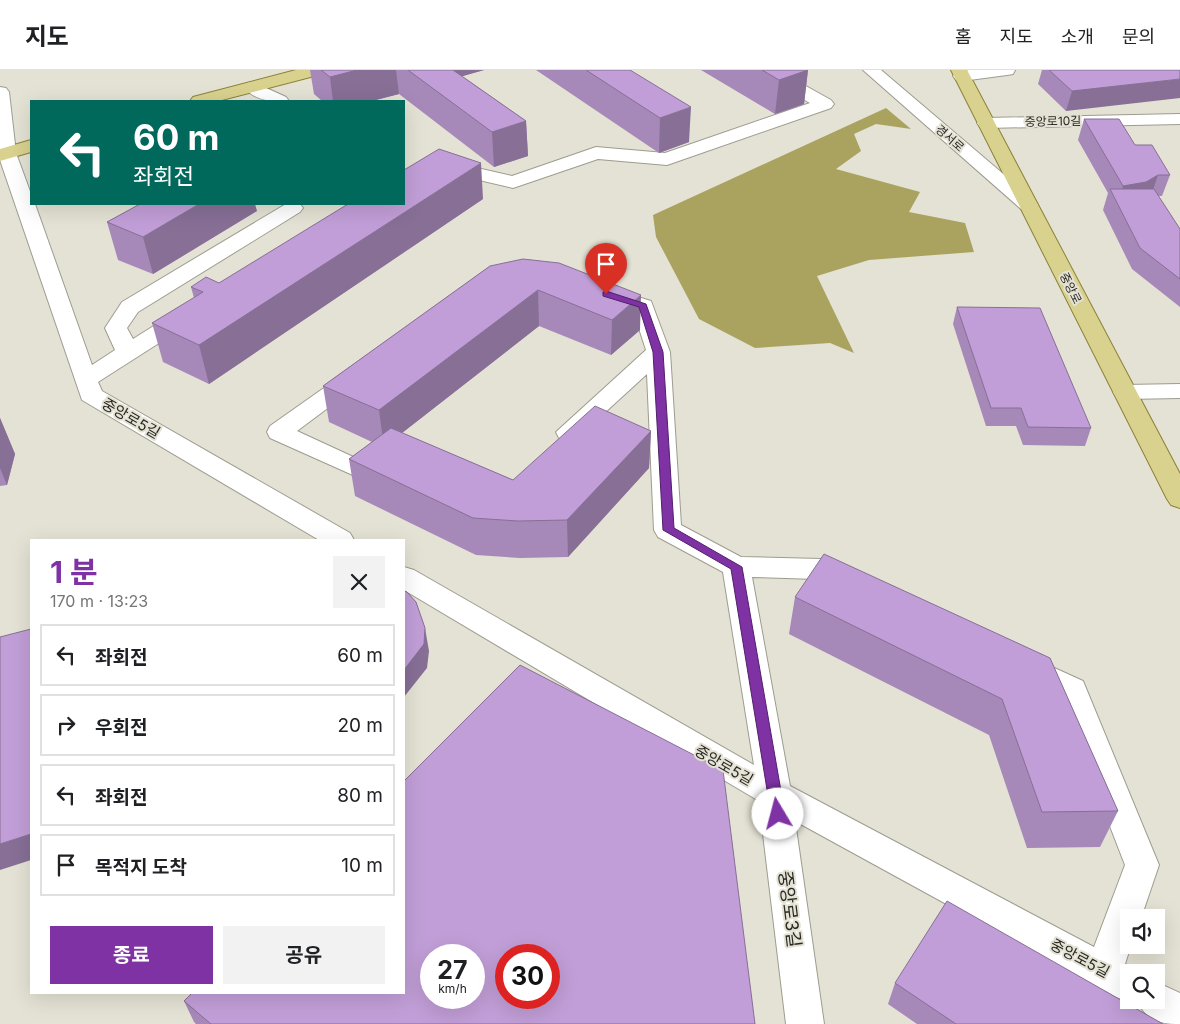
<!DOCTYPE html>
<html lang="ko">
<head>
<meta charset="utf-8">
<style>
  :root { --surface:#fff; --page:#f2f2f2; --text:#202124; --muted:#757577; --line:#e0e0e0; --accent:#7e32a4 }
  body { margin:0; font-family:Inter,"Noto Sans KR",sans-serif; background:var(--page); color:var(--text); height:100vh; display:flex; flex-direction:column; font-size:19px; white-space:nowrap }
  * { box-sizing:border-box; margin:0 }
  p { font-size:16px; color:var(--muted) }
  .icon { flex:none; width:28px; height:28px; fill:none; stroke:currentColor; stroke-width:2; stroke-linecap:round; stroke-linejoin:round }
  .map { position:relative; flex:1; overflow:hidden }
  .drawer { position:absolute; left:30px; top:469px; width:375px; height:455px; display:flex; flex-direction:column; background:var(--surface); border-radius:0px; box-shadow:0 5px 20px #0002 }
  .drawer>* { flex:none }
  .top-card { position:absolute; left:30px; top:30px; width:375px; height:105px; border-radius:0px; box-shadow:0 5px 20px #0002; background:#00695c; color:#fff; overflow:hidden }
  .buttons { position:absolute; left:1120px; top:839px; display:grid; gap:10px }
  .buttons a { display:grid; place-items:center; width:45px; height:45px; border-radius:0px; background:var(--surface); box-shadow:0 5px 20px #0002; font-size:25px }
  .speed { position:absolute; left:420px; top:874px; display:flex; gap:10px; font-size:25px; font-weight:700; text-align:center }
  .speed>* { display:grid; place-content:center; width:65px; height:65px; border-radius:50%; background:var(--surface); box-shadow:0 5px 20px #0002; line-height:1 }
  .speed small { font-size:12px; font-weight:400 }
  .speed .limit { border:8px solid #d22; background:#fff; color:#111 }
  .pin { position:absolute; display:grid; place-items:center; width:42px; height:42px; color:#fff; margin:-51px -21px; border-radius:50% 50% 50% 0; rotate:-45deg; box-shadow:0 0 5px #0007 }
  .pin .icon { rotate:45deg }
  .me { position:absolute; width:55px; margin:-28px; rotate:352deg; stroke-linejoin:round; filter:drop-shadow(0 0 4px #0008) }
  .turn { display:flex; align-items:center; gap:18px; height:105px; padding:0 20px; font-size:22px }
  .turn .icon { width:65px; height:65px; stroke-width:2.5 }
  .turn b { display:block; font-size:35px; line-height:42px }
  .round { display:grid; place-items:center; flex:none; width:52px; height:52px; border-radius:0px; background:var(--page) }
  .headline { display:flex; align-items:center; justify-content:space-between; height:85px; padding:0 20px }
  h1 { font-size:30px; font-weight:700; line-height:38px; color:var(--accent) }
  .button { display:flex; gap:10px; margin-top:auto; padding:10px 20px }
  .button a { flex:1; height:58px; border-radius:0px; background:var(--accent); color:#fff; font-size:20px; font-weight:700; line-height:58px; text-align:center }
  .button a+a { background:var(--page); color:var(--text) }
  ul { padding:0; list-style:none }
  li { display:flex; align-items:center; gap:15px; height:62px; margin:0 10px 8px; padding:0 10px; border:2px solid var(--line); border-radius:0px }
  li div { flex:1 }
  li b { display:block; font-size:19px }
  li em { font-style:normal }
  header { display:flex; align-items:center; gap:30px; box-sizing:border-box; height:70px; padding:0 25px; background:var(--surface); border-bottom:1px solid var(--line) }
  header strong { font-size:24px }
  nav { display:flex; gap:28px; margin-inline-start:auto; font-size:18px }
  .map>svg:first-child { display:block }
</style>
</head>
<body>
<header>
<strong>지도</strong>
<nav><a>홈</a><a>지도</a><a>소개</a><a>문의</a></nav>
</header>
<div class="map">
<svg width="1180" height="954" viewBox="0 0 1180 954">
  <rect width="100%" height="100%" fill="#e4e2d4"/>
  <!-- forest -->
  <path fill="#aaa360" d="M886,38L911,59L876,54L854,64L861,81L836,99L920,122L909,142L965,153L974,182L869,190L817,206L854,283L830,273L755,278L699,249L656,167L653,145Z"/>
  <g fill="none" stroke-linecap="round" stroke-linejoin="round">
    <!-- minor casing -->
    <g stroke="#9d9c8f" stroke-width="2">
      <path id="minor" d="M756,0H777L831,30L834,34L831,38L667,95L598,89L513,118L432,99L411,113L404,115V101L429,87L512,106L596,77L665,83L810,33L758,4Z
        M863,0H881L1035,131L1038,135L1035,139L1028,141L1021,139Z
        M969,0H1015L1013,4L1007,5L962,11L956,10L953,6L956,2Z
        M253,12L286,27L289,31C274,32 254,31 244,17L247,13Z
        M0,17L6,18L9,22L16,83L31,124V134H35L92,295L115,280L105,258L122,232L286,134H300L303,138L300,142L138,242L127,258L133,269L179,240L187,238L195,240L198,245L195,250L98,312L102,321L350,463L354,470H319L82,330L0,90Z
        M1180,44V54L986,58L980,57L977,53L980,49L986,48Z
        M605,217L651,231L670,282L681,455L741,487L821,489L859,505L863,512L859,519L849,522L817,509L752,507L790,716L1094,877L1125,795L1060,627L1017,606L1013,598L1017,590L1028,586L1083,611L1159,795L1141,848H1129V875H1131L1125,894L1142,902H1129V930H1135L1129,932L1116,927L795,751L824,954H786L759,731L404,520V497L414,500L754,695L723,502L658,467L654,460L647,304L577,368L568,370L559,368L556,362L646,280L633,240L597,229L594,224L597,219Z
        M356,299L364,301L368,306L364,311L297,361L362,391L382,382L391,384L395,390C388,400 376,407 364,410L270,368L267,362L270,356L348,301Z
        M1180,314V328L1125,329L1116,327L1113,322L1116,317L1125,315Z
        M1156,912L1180,923V954C1159,954 1146,950 1137,930H1156Z"/>
    </g>
    <!-- major casing -->
    <g stroke="#8b8237" stroke-width="2">
      <path id="major" d="M296,0H324L322,4L218,31H190L193,27Z
        M951,0H967L1180,404V438L1171,435L1167,429Z
        M31,70V82L0,91V79Z"/>
    </g>
    <!-- minor -->
    <use href="#minor" fill="#fff" fill-rule="evenodd"/>
    <!-- major -->
    <use href="#major" fill="#d9d18e" fill-rule="evenodd"/>
  </g>
  <!-- wall -->
  <path fill="#a688b9" d="M310,0H484L462,6L526,51L528,86L494,97L399,24L372,31H322L314,24Z
    M536,0H630L689,72L659,83Z
    M701,0H808L804,34L775,44Z
    M1042,0H1180L1066,41L1038,14Z
    M1084,49L1135,75L1170,105L1162,126H1158L1180,159V237L1132,199L1103,140L1108,123L1078,70Z
    M483,129L209,314L163,292L152,253L194,228L191,217L219,213Z
    M257,141L153,204L118,190L107,152Z
    M490,196L640,260L611,285L539,256L402,363L513,410L651,361L649,398L568,487L520,488L476,485L355,426L349,389L372,372L329,352L323,316Z
    M957,237L1091,358L1085,376L1023,375L1016,356H986L953,254Z
    M0,348L15,384L7,415L0,416Z
    M795,527L1050,588L1118,741L1100,777L1027,778L989,665L789,564Z
    M895,913L1163,954H917L888,934Z
    M184,931L755,954H196L194,952Z"/>
  <!-- shaded-wall -->
  <path fill="#876f96" d="M357,0H396L399,24L372,31H333L330,7Z
    M445,0H484L446,11Z
    M808,0L804,34L775,44L779,10Z
    M1180,9V28L1066,41L1072,21Z
    M691,37L689,72L659,83L660,48Z
    M526,51L528,86L494,97L492,62Z
    M481,93L483,129L209,314L199,275Z
    M1158,105L1151,126L1117,134L1123,116Z
    M199,134H255L257,141L153,204L143,167Z
    M538,220L539,256L384,377L379,340Z
    M641,225L640,260L611,285L612,250Z
    M0,348L15,384L7,415L0,398Z
    M651,361L649,398L568,487L567,450Z
    M425,558L429,581L427,598L404,627V600Z
    M31,764V790L0,800V774Z"/>
  <!-- building -->
  <path fill="#c19ed7" stroke="#876f96" fill-rule="evenodd" d="M321,0H357L330,7Z
    M408,0H453L526,51L492,62Z
    M586,0H630L691,37L660,48Z
    M762,0H808L779,10Z
    M1049,0H1180V9L1072,21Z
    M1084,49H1119L1135,75H1152L1170,105H1158L1146,112L1123,116Z
    M439,79L481,93L199,275L152,253L203,222L191,217L206,207L219,213L348,134H404V100Z
    M1110,119H1154L1180,159V209L1140,178Z
    M140,134H199L143,167L107,152Z
    M523,189L559,193L641,225L612,250L538,220L379,340L323,316L490,196Z
    M957,237L1040,238L1091,358L1028,357L1021,338H991Z
    M595,336L651,361L567,450L518,451L473,448L349,389L391,358L513,410Z
    M824,484L1050,588L1118,741L1042,742L1002,629L795,527Z
    M404,521L407,522L416,532L425,558L424,574L404,600Z
    M31,559V764L0,774V567Z
    M520,595L723,700L755,954H211L184,931L193,922H404V711ZM431,885H474V928H431ZM506,885H549V928H506Z
    M947,831L1163,954H956L895,913Z"/>
  <!-- route -->
  <path fill="#7e32a4" stroke="#52206b" d="M606,221L646,234L663,282L674,458L742,497L785,744L783,748H773L771,744L731,499L663,460L653,282L639,237L603,226V222Z"/>
  <g text-anchor="middle" dominant-baseline="central" stroke-width="4" stroke-linejoin="round" paint-order="stroke">
    <!-- far-street labels -->
    <g font-size="12" fill="#292823" stroke="#e4e2d4">
      <text transform="translate(1053 51) rotate(-1)">중앙로10길</text>
      <text transform="translate(950 68) rotate(41)">경서로</text>
      <text transform="translate(1071 218) rotate(63)">중앙로</text>
    </g>
    <!-- street labels -->
    <g font-size="15" fill="#292823" stroke="#e4e2d4">
      <text transform="translate(131 348) rotate(30)">중앙로5길</text>
      <text transform="translate(724 695) rotate(30)">중앙로5길</text>
      <text transform="translate(1080 888) rotate(28)">중앙로5길</text>
    </g>
    <!-- near-street labels -->
    <g font-size="18" fill="#292823" stroke="#e4e2d4">
      <text transform="translate(790 839) rotate(83)">중앙로3길</text>
    </g>
  </g>
</svg>
<div class="buttons">
<a><svg class="icon" aria-label="sound" viewBox="0 0 24 24"><path d="M4 9h4l5-4v14l-5-4H4zM17 9q2 3 0 6"/></svg></a>
<a><svg class="icon" aria-label="search" viewBox="0 0 24 24"><circle cx="10" cy="10" r="6"/><path d="M15 15l6 6"/></svg></a>
</div>
<div class="speed"><div>27<small>km/h</small></div><div class="limit">30</div></div>
<div class="pin" style="left:606px;top:224px;background:#d93025"><svg class="icon" aria-label="arrive" viewBox="0 0 24 24"><path d="M6 21V4h12l-3 4 3 4H6"/></svg></div>
<svg class="me" style="left:778px;top:744px" viewBox="-20 -20 40 40"><circle r="19" fill="#fff"/><path d="M0-13L10 11 0 6-10 11z" fill="#7e32a4"/></svg>
<div class="top-card">
<div class="turn"><svg class="icon" aria-label="left" viewBox="0 0 24 24"><path d="M17 20v-9H6M10 6l-5 5 5 5"/></svg><div><b>60 m</b>좌회전</div></div>
</div>
<section class="drawer">
<div class="headline"><div><h1>1 분</h1><p>170 m · 13:23</p></div><a class="round"><svg class="icon" aria-label="close" viewBox="0 0 24 24"><path d="M6 6l12 12M18 6L6 18"/></svg></a></div>
<ul>
<li><svg class="icon" aria-label="left" viewBox="0 0 24 24"><path d="M17 20v-9H6M10 6l-5 5 5 5"/></svg><div><b>좌회전</b></div><em>60 m</em></li>
<li><svg class="icon" aria-label="right" viewBox="0 0 24 24"><path d="M7 20v-9h11M14 6l5 5-5 5"/></svg><div><b>우회전</b></div><em>20 m</em></li>
<li><svg class="icon" aria-label="left" viewBox="0 0 24 24"><path d="M17 20v-9H6M10 6l-5 5 5 5"/></svg><div><b>좌회전</b></div><em>80 m</em></li>
<li><svg class="icon" aria-label="arrive" viewBox="0 0 24 24"><path d="M6 21V4h12l-3 4 3 4H6"/></svg><div><b>목적지 도착</b></div><em>10 m</em></li>
</ul>
<div class="button"><a>종료</a><a>공유</a></div>
</section>
</div>
</body>
</html>
